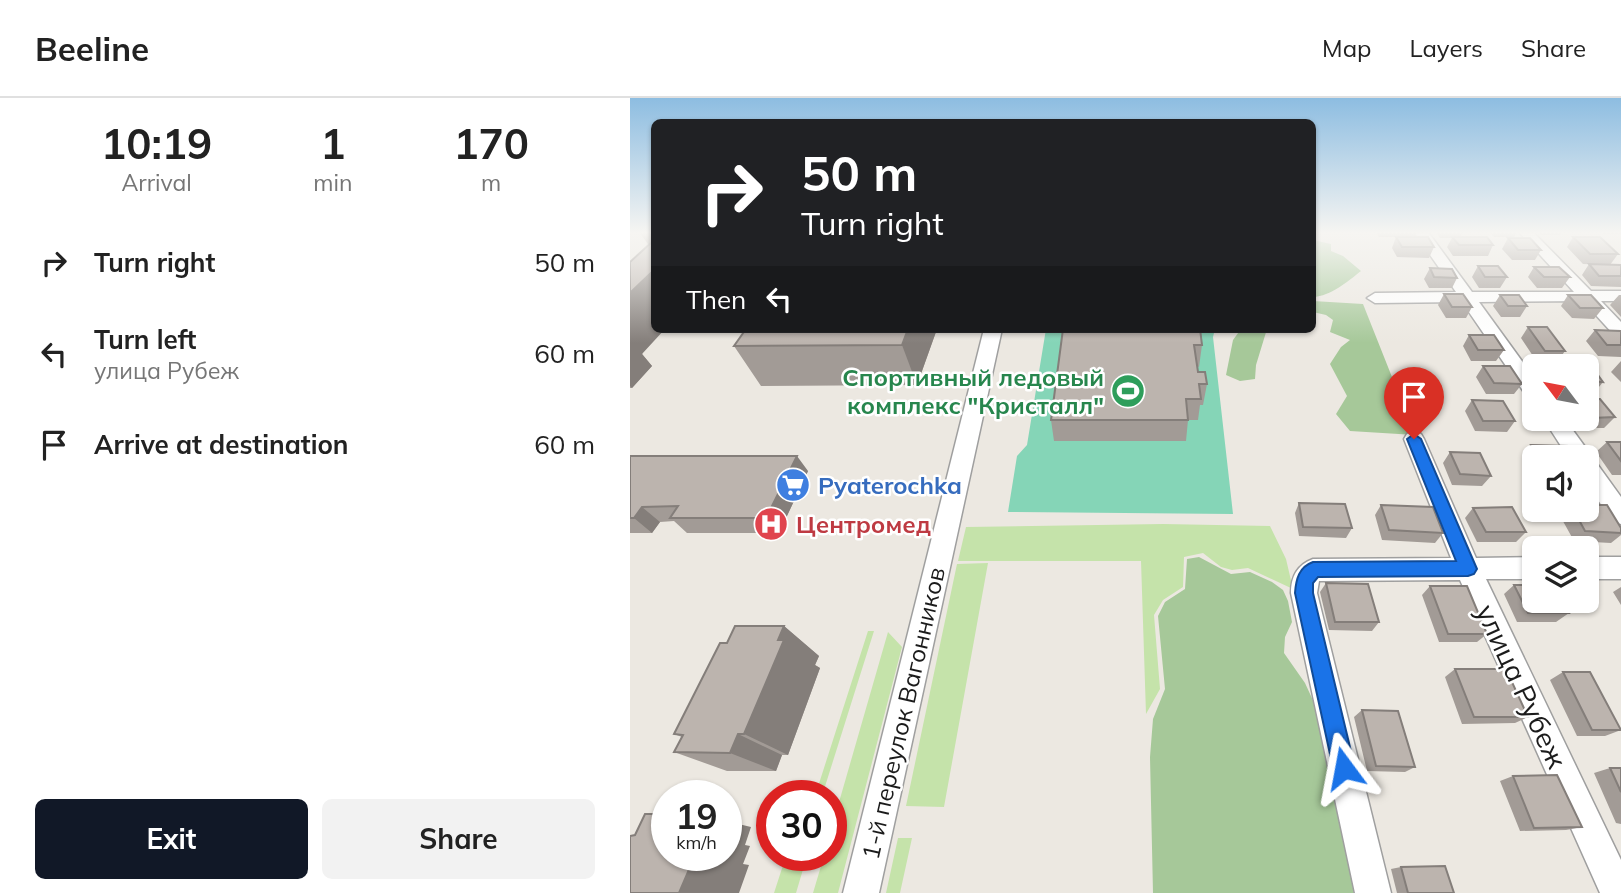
<!DOCTYPE html>
<html lang="en">
<head>
<meta charset="utf-8">
<style>
  :root { --surface:#fff; --page:#f2f2f2; --text:#222; --muted:#767676; --line:#e0e0e0; --accent:#111827 }
  body { margin:0; font-family:Mulish,sans-serif; background:var(--page); color:var(--text); height:100vh; display:flex; flex-direction:column; font-size:26px; white-space:nowrap }
  * { box-sizing:border-box; margin:0 }
  p { font-size:23px; color:var(--muted) }
  .icon { flex:none; width:38px; height:38px; fill:none; stroke:currentColor; stroke-width:2; stroke-linecap:round; stroke-linejoin:round }
  .map { position:relative; flex:1; overflow:hidden }
  .details { display:flex; flex-direction:column; background:var(--surface); width:630px }
  .details>* { flex:none }
  .hud { position:absolute; left:21px; top:21px; width:665px; height:214px; border-radius:10px; box-shadow:0 2px 5px #0004; background:#202124; color:#fff; overflow:hidden }
  .needle { width:46px; rotate:302deg }
  .tools { position:absolute; left:892px; top:256px; display:grid; gap:14px }
  .tools a { display:grid; place-items:center; width:77px; height:77px; border-radius:10px; background:var(--surface); box-shadow:0 2px 5px #0004; font-size:35px }
  .speed { position:absolute; left:21px; top:682px; display:flex; gap:14px; font-size:35px; font-weight:700; text-align:center }
  .speed>* { display:grid; place-content:center; width:91px; height:91px; border-radius:50%; background:var(--surface); box-shadow:0 2px 5px #0004; line-height:1 }
  .speed small { font-size:18px; font-weight:400 }
  .speed .limit { border:10px solid #d22; background:#fff; color:#111 }
  .pin { position:absolute; display:grid; place-items:center; width:60px; height:60px; color:#fff; margin:-72px -30px; border-radius:50% 50% 50% 0; rotate:-45deg; box-shadow:0 0 7px #0007 }
  .pin .icon { rotate:45deg }
  .me { position:absolute; width:77px; margin:-38px; rotate:347deg; stroke-linejoin:round; filter:drop-shadow(0 0 5px #0008) }
  .turn { display:flex; align-items:center; gap:24px; height:147px; padding:0 35px; font-size:32px }
  .turn .icon { width:91px; height:91px; stroke-width:2.5 }
  .turn b { display:block; font-size:49px; line-height:60px }
  .then { display:flex; align-items:center; height:66px; padding:0 35px; background:#0003; gap:14px; font-size:26px }
  .eta { display:flex; justify-content:space-evenly; align-items:center; height:119px; text-align:center }
  .eta b { font-size:42px; font-weight:700; line-height:49px }
  .primary-button { display:flex; gap:14px; margin-top:auto; padding:14px 35px }
  .primary-button a { flex:1; height:80px; border-radius:10px; background:var(--accent); color:#fff; font-size:28px; font-weight:700; line-height:80px; text-align:center }
  .primary-button a+a { background:var(--page); color:var(--text) }
  ul { padding:0; list-style:none }
  li { display:flex; align-items:center; gap:21px; height:91px; padding:0 35px }
  li div { flex:1 }
  li b { display:block; font-size:26px }
  li em { font-style:normal }
  header { display:flex; align-items:center; gap:42px; box-sizing:border-box; height:98px; padding:0 35px; background:var(--surface); border-bottom:2px solid var(--line) }
  header strong { font-size:33px }
  nav { display:flex; gap:38px; margin-inline-start:auto; font-size:24px }
  main { display:flex; flex:1; min-height:0 }
  .map>svg:first-child { display:block }
</style>
</head>
<body>
<header>
<strong>Beeline</strong>
<nav><a>Map</a><a>Layers</a><a>Share</a></nav>
</header>
<main>
<section class="details">
<div class="eta">
<div><b>10:19</b><p>Arrival</p></div>
<div><b>1</b><p>min</p></div>
<div><b>170</b><p>m</p></div>
</div>
<ul>
<li><svg class="icon" aria-label="right" viewBox="0 0 24 24"><path d="M7 20v-9h11M14 6l5 5-5 5"/></svg><div><b>Turn right</b></div><em>50 m</em></li>
<li><svg class="icon" aria-label="left" viewBox="0 0 24 24"><path d="M17 20v-9H6M10 6l-5 5 5 5"/></svg><div><b>Turn left</b><p>улица Рубеж</p></div><em>60 m</em></li>
<li><svg class="icon" aria-label="arrive" viewBox="0 0 24 24"><path d="M6 21V4h12l-3 4 3 4H6"/></svg><div><b>Arrive at destination</b></div><em>60 m</em></li>
</ul>
<div class="primary-button"><a>Exit</a><a>Share</a></div>
</section>
<div class="map">
<svg width="991" height="795" viewBox="0 0 991 795">
  <rect width="100%" height="100%" fill="#ece8e1"/>
  <!-- grass -->
  <path fill="#c5e3aa" d="M533,426L640,428L656,461L663,491L618,470L602,472L591,469L573,455L554,459L553,489L533,502L524,517L530,591L516,616L511,463H328L336,429Z
    M358,465L314,709L276,708L327,466Z
    M238,533H244L192,698H185Z
    M258,534L272,549L208,795H183L194,758H201V732Z
    M268,740H282L270,795H256Z
    M156,758H177L166,795H144Z"/>
  <!-- forest -->
  <path fill="#a6c899" d="M683,142L701,146V153L713,158L731,173C717,184 701,198 683,199Z
    M683,203L733,206L785,337L720,333L706,316L717,298L700,266L711,249L720,242L700,234L703,222L696,217L683,214Z
    M611,231H637L626,267L625,281L610,283L596,277L603,242Z
    M569,459L601,476L620,474L642,484L653,492L658,503L662,524L655,539L654,555L675,585L686,609L724,795H523L520,659L523,621L535,591L528,518L535,504L555,491L557,461Z"/>
  <!-- pitch -->
  <path fill="#85d5b7" d="M416,231H585L583,239L603,416L378,414L387,358L397,347Z"/>
  <g fill="none" stroke-linecap="round" stroke-linejoin="round">
    <!-- minor casing -->
    <g stroke="#9f9f9f" stroke-width="3">
      <path id="minor" d="M784,134H798L842,194H944L889,134H903L961,193H991V203H971L991,224V239L985,238L953,203L849,204L905,281V301L898,300L832,204L745,205L737,200L745,195L826,194Z
        M354,231H372L249,795H213Z
        M913,320H934L958,353L959,361L965,363L991,399V426L983,424L957,386V359H938Z
        M784,333L791,336L794,341L846,460L905,459V481H856L991,762V795H970L830,482L689,483L687,495L761,795H725L661,495C661,479 667,467 683,461L821,460L774,341L777,336Z
        M957,459H991V481H957Z"/>
    </g>
    <!-- minor -->
    <use href="#minor" fill="#fff" fill-rule="evenodd"/>
  </g>
  <!-- wall -->
  <path fill="#a29b96" d="M9,134H24V231L12,256L22,268L2,290H0V164L20,146H18Z
    M746,134H787L785,139L804,149L799,160L767,159L762,150L766,139H749Z
    M806,134H833L830,139L863,147L858,158H823L817,149L822,140H810Z
    M860,134H887L884,139H864Z
    M908,134H932L930,137H911Z
    M971,134H991V136H973Z
    M943,139L988,156L980,167L953,166L937,149Z
    M878,140L911,152L905,162H882L872,151Z
    M959,166L991,167V189L961,188L952,177Z
    M848,168L877,179L870,190H849L842,179Z
    M904,169L940,179L932,190H907L898,179Z
    M800,170L827,180L822,190H799L794,181Z
    M814,196L842,209L836,220H816L808,207Z
    M870,197L897,208L890,219H871L863,208Z
    M938,197L973,210L964,221L942,220L931,208Z
    M989,197H991V219L980,207Z
    M898,229L935,253L927,264H907L891,240Z
    M116,231H307L287,287L131,288L104,248Z
    M433,231L572,247L569,269L567,268L568,274L577,286L573,307H570L568,322H558L556,343H424L421,322Z
    M965,232L991,233V259L968,258L956,243Z
    M839,237L874,252L866,263H841L833,248Z
    M991,263V284L981,274Z
    M918,266H960L973,284L964,295L957,294V268H916Z
    M853,268L892,286L884,296H856L846,279Z
    M957,301L985,319L974,330H951L943,320H957Z
    M842,302L885,323L877,334L845,333L835,313Z
    M977,344H991V377H982L966,354Z
    M901,347L947,359H905V376H902L892,358Z
    M820,354L861,378L852,388L822,387L813,365Z
    M0,358L178,373L149,435H57L44,423L30,424L22,435H0Z
    M669,405L722,430L716,440L669,438L665,415Z
    M751,407L813,435L805,445L752,442L745,417Z
    M843,410L896,434L886,444H847L835,420Z
    M934,411H957L991,430V437L981,445L944,443L929,416Z
    M696,485L749,524L742,533L699,532L690,494Z
    M884,487L939,515L926,524H887L874,496Z
    M800,488L857,536L847,544H809L792,497Z
    M991,489V507L983,494Z
    M154,528L189,558L185,567L190,570L158,657H152L146,673H97L44,654L52,639L44,636L97,545Z
    M825,571L898,619L885,625L832,626L815,579Z
    M933,574L991,632L975,638H947L920,582Z
    M732,612L785,669L775,674L737,673L724,619Z
    M980,670H991V726L986,725L964,675Z
    M883,678L952,729L936,732L890,733L870,683Z
    M771,769L824,795H767L761,771Z"/>
  <!-- shaded-wall -->
  <path fill="#847e7a" d="M24,172V231H35L12,256L22,268L2,290L0,288V195Z
    M278,231H307L287,287L272,247Z
    M167,358L178,373L149,435L136,420Z
    M12,409L30,424L22,435L4,420Z
    M154,528L189,558L185,567L190,570L158,657L114,636Z
    M108,636L152,657L146,673L100,655Z
    M96,723L121,729L115,747L120,748L113,766L119,767L109,795H49L58,758H96Z"/>
  <!-- building -->
  <path fill="#bcb4ae" stroke="#847e7a" stroke-width="2" d="M766,139H798L804,149H772Z
    M822,139H857L863,147H829Z
    M943,139H970L988,156H960Z
    M878,140H900L911,152H888Z
    M24,142V172L0,195V164Z
    M959,166L991,167V178H969Z
    M848,168H868L877,179H855Z
    M904,169H929L940,179H914Z
    M800,170L822,171L827,180L804,179Z
    M814,196H833L842,209H822Z
    M870,197H889L897,208H878Z
    M938,197H961L973,210H950Z
    M898,229H917L935,253H915Z
    M116,231H278L272,247L104,248Z
    M433,231H570L572,247H564L568,274H575L577,286H569L571,301H556L558,322H421Z
    M965,232L991,233V247H977Z
    M839,237H864L874,252H848Z
    M918,266H960L973,284L957,283V268H920Z
    M853,268H880L892,286L864,285Z
    M957,301H970L985,319L961,320L957,315Z
    M842,302L873,303L885,323H853Z
    M977,344H991V363Z
    M901,347L939,348L947,359H908Z
    M820,354L850,355L861,378L830,376Z
    M0,358H167L136,420H40L48,408L12,409L4,420H0Z
    M669,405L715,406L722,430L673,429Z
    M751,407L803,409L813,435L759,432Z
    M957,407H977L991,430V435L955,433L943,411H957Z
    M882,409L896,434H856L843,410Z
    M696,485L738,486L749,524H705Z
    M884,487H905V502H932L939,515H898Z
    M800,488H837L857,536H818Z
    M105,528H154L148,542H154L114,636H108L100,655L44,654L53,637L44,636L90,545H97Z
    M825,571H876L898,619H844Z
    M933,574H960L991,632H962Z
    M732,612L768,613L785,669L746,668Z
    M980,670H991V694Z
    M927,677L952,729L904,730L883,678Z
    M15,716H37V758H58L57,760H64L49,795H0V738L5,737Z
    M815,768L824,795H778L771,769Z"/>
  <!-- sky -->
  <linearGradient id="sky" x2="0" y2="1"><stop stop-color="#8dbde1"/><stop offset="0.55" stop-color="#f6f5f2"/><stop offset="1" stop-color="#f6f5f2" stop-opacity="0"/></linearGradient>
  <rect width="991" height="245" fill="url(#sky)"/>
  <!-- route -->
  <path fill="#1a73e8" stroke="#114b97" stroke-width="2" d="M784,336L791,341L847,471L844,476L838,478L688,479L683,485V495L725,670L722,678L714,681L706,678L703,670L665,495C666,481 669,469 683,464L826,463L777,341Z"/>
  <!-- icons -->
  <defs>
    <g id="stadium-disc" transform="scale(1.75)"><circle r="9.5" fill="#2e9e5b" stroke="#fff"/><path d="M0-5a6.5 5 0 1 0 0 10a6.5 5 0 1 0 0-10ZM-3.5-1.8h7v3.6h-7Z" fill="#fff"/></g>
    <g id="supermarket-disc" transform="scale(1.75)"><circle r="9.5" fill="#3f7fe0" stroke="#fff"/><path d="M-6-5.5h2.5l.6 2H6L4.5 2H-2.5L-4.4-4H-6ZM-1.5 3.2a1.3 1.3 0 1 0 .1 0ZM3 3.2a1.3 1.3 0 1 0 .1 0Z" fill="#fff"/></g>
    <g id="hospital-disc" transform="scale(1.75)"><circle r="9.5" fill="#e0444e" stroke="#fff"/><path d="M-5-5h3v3.5h4V-5h3V5h-3V1.5h-4V5h-3Z" fill="#fff"/></g>
  </defs>
  <g fill-rule="evenodd">
    <use href="#stadium-disc" x="498" y="293"/>
    <use href="#supermarket-disc" x="163" y="387"/>
    <use href="#hospital-disc" x="141" y="426"/>
  </g>
  <g text-anchor="middle" dominant-baseline="central" stroke-width="5" stroke-linejoin="round" paint-order="stroke">
    <!-- leisure labels -->
    <g font-size="24" font-weight="bold" fill="#27864d" stroke="#fff" text-anchor="end">
      <text x="474" y="279">Спортивный ледовый<tspan x="474" dy="28">комплекс "Кристалл"</tspan></text>
    </g>
    <!-- shop labels -->
    <g font-size="24" font-weight="bold" fill="#366cbe" stroke="#fff" text-anchor="start">
      <text x="188" y="387">Pyaterochka</text>
    </g>
    <!-- health labels -->
    <g font-size="24" font-weight="bold" fill="#be3a42" stroke="#fff" text-anchor="start">
      <text x="166" y="426">Центромед</text>
    </g>
    <!-- street labels -->
    <g font-size="24" fill="#1b1b1b" stroke="#fff">
      <text transform="translate(273 615) rotate(-77)">1-й переулок Вагонников</text>
    </g>
    <!-- near-street labels -->
    <g font-size="28" fill="#1b1b1b" stroke="#fff">
      <text transform="translate(892 588) rotate(65)">улица Рубеж</text>
    </g>
  </g>
</svg>
<div class="tools">
<a><svg class="needle" viewBox="-14 -14 28 28"><path d="M0-13l5 13h-10z" fill="#e53935"/><path d="M0 13l5-13h-10z" fill="#767676"/></svg></a>
<a><svg class="icon" aria-label="sound" viewBox="0 0 24 24"><path d="M4 9h4l5-4v14l-5-4H4zM17 9q2 3 0 6"/></svg></a>
<a><svg class="icon" aria-label="layers" viewBox="0 0 24 24"><path d="M12 4l9 5-9 5-9-5zM3 14l9 5 9-5"/></svg></a>
</div>
<div class="speed"><div>19<small>km/h</small></div><div class="limit">30</div></div>
<div class="pin" style="left:784px;top:341px;background:#d93025"><svg class="icon" aria-label="arrive" viewBox="0 0 24 24"><path d="M6 21V4h12l-3 4 3 4H6"/></svg></div>
<svg class="me" style="left:714px;top:670px" viewBox="-20 -20 40 40"><path d="M0-17L14 15 0 8-14 15z" fill="#1a73e8" stroke="#fff" stroke-width="4"/></svg>
<div class="hud">
<div class="turn"><svg class="icon" aria-label="right" viewBox="0 0 24 24"><path d="M7 20v-9h11M14 6l5 5-5 5"/></svg><div><b>50 m</b>Turn right</div></div>
<div class="then">Then<svg class="icon" aria-label="left" viewBox="0 0 24 24"><path d="M17 20v-9H6M10 6l-5 5 5 5"/></svg></div>
</div>
</div>
</main>
</body>
</html>
